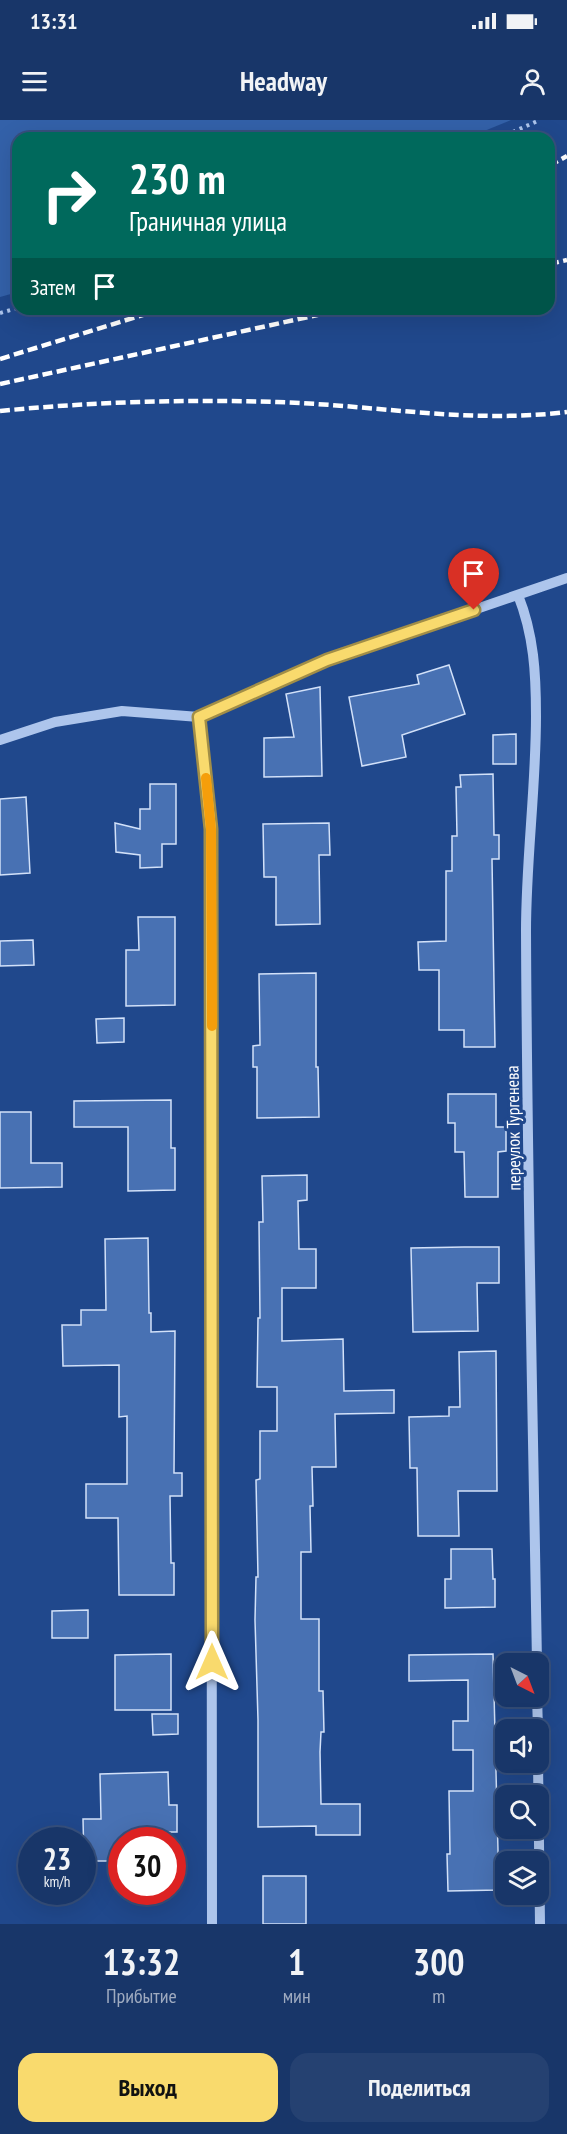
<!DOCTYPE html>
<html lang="ru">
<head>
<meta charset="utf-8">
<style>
  :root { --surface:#183669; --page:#254171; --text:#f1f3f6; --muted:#9fabc0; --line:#36507d; --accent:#f9da6d }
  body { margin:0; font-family:"PT Sans Narrow",sans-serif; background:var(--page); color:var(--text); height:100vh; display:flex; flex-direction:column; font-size:22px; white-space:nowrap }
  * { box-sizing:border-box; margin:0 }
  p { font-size:20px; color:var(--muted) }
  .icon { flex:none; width:33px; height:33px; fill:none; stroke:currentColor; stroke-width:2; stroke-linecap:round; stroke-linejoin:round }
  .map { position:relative; height:1804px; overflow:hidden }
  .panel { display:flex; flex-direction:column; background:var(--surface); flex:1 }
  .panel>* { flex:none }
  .banner { position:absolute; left:12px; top:12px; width:543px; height:183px; border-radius:18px; box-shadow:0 6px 24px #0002,0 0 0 2px var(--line); background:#00695c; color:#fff; overflow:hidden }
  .needle { width:39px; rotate:138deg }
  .fabs { position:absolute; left:495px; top:1533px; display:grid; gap:12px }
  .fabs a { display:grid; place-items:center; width:54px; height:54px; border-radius:12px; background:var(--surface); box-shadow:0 6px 24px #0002,0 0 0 2px var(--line); font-size:30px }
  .speed { position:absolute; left:18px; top:1707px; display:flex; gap:12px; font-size:30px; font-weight:700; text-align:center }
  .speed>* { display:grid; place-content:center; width:78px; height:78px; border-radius:50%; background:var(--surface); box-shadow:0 6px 24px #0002,0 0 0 2px var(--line); line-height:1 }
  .speed small { font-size:15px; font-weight:400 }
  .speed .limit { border:9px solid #d22; background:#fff; color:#111 }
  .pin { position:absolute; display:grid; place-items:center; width:51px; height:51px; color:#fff; margin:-62px -26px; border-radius:50% 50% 50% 0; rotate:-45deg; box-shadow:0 0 6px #0007 }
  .pin .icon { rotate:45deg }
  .me { position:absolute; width:66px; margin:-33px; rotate:0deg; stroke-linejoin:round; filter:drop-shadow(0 0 4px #0008) }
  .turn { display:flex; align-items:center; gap:21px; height:126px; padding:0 18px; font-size:27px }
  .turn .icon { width:78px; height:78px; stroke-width:2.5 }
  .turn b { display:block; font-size:42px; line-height:51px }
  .then { display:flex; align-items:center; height:57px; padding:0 18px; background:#0003; gap:12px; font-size:22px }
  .eta { display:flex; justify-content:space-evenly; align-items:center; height:102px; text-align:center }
  .eta b { font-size:36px; font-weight:800; line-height:42px }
  .primary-button { display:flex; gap:12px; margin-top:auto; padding:12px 18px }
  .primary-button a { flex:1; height:69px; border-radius:18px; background:var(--accent); color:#111; font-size:24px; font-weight:800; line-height:69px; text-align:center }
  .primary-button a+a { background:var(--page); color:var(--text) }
  .status { display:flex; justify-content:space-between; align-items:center; height:42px; padding:0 30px; background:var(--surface); direction:ltr }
  .status svg { height:16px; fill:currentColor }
  header { display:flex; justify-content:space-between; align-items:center; height:78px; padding:0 18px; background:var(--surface); font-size:27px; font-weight:800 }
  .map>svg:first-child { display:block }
</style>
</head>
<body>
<div class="status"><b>13:31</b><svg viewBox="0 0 49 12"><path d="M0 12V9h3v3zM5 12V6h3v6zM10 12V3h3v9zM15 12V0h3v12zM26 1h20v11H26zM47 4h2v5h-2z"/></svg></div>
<header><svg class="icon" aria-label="menu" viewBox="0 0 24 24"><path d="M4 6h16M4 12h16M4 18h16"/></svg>Headway<svg class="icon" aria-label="person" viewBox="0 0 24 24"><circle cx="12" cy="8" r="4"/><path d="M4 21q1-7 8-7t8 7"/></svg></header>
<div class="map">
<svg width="567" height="1804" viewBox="0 0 567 1804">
  <rect width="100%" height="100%" fill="#20488c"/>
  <!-- green -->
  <path fill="#3361a9" d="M0,0H511L467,18H18V172L0,177Z"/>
  <!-- building -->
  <path fill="#4871b3" stroke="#d2e1f9" stroke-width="1.5" d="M449,545L465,594L402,615L406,637L362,646L349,577L419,564L417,555Z
    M320,567L322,656L264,657V618L294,617L286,574Z
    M516,614V644H493V615Z
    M493,654L494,715H499V739H492L495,927H464V910H439V850H419L418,822L446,821V751H452V716H457L456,667H461L460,655Z
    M150,664H176V724H162V747L140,748V735L116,732L115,703L140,709V689H150Z
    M26,677L30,753L0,755V679Z
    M329,703L330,735H319L320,804L276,805V757H264L263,704Z
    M138,797H175V885L126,886V830H139Z
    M33,820L34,845L0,846V821Z
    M316,853V947H318L319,997L257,998V947H253V926L260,925L259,854Z
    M124,898V922L97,923L96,899Z
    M448,974H496V1007H506V1031L498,1032V1077H465L464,1032H455V1003H448Z
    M171,980V1028H175V1070L128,1071V1007H74V981Z
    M0,992H31V1043H62V1067L0,1068Z
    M307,1055V1080L298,1081L299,1129H316V1168H282V1221L343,1219L344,1271L394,1270V1293L335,1294L336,1347H312L313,1386H310L311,1432H301V1499H319V1571H323L324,1612H321L320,1632L321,1684H360V1715H316V1706L258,1707V1600L255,1500L256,1457H258L256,1360L260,1359V1311H277V1267H257L258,1198H260L259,1102H263L262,1056Z
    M148,1118L149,1193H151V1212L175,1211L174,1353H182V1376H170L171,1443H174V1475H119L118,1398H86V1364H127V1296L119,1297V1245L63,1246L62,1205H81V1190H106L105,1119Z
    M464,1127H499V1163H477L478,1211L413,1212L411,1128Z
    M496,1231L497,1371H458L459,1416H418L417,1348H410L409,1297L449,1296V1287H460L459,1232Z
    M451,1429H492L493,1459H495V1487L445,1488V1459H451Z
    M88,1490V1518H52V1491Z
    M171,1534V1590H115V1535Z
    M493,1534L499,1770L448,1771L447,1734H450L449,1671H473V1630H453V1601H468V1560L409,1561V1535Z
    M152,1594H178V1614L153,1615Z
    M168,1652L169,1685H177V1712H130L131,1720H122V1741H84L83,1699H101L100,1654Z
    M263,1756H306V1804H263Z"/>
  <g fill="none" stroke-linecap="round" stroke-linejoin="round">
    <!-- path -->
    <path stroke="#adc5ec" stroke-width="4" stroke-dasharray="3 4.5" stroke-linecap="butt" d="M499,18L540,0
      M0,193L18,188"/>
    <!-- minor -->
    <path stroke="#adc5ec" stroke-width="10" d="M518,475C534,515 536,554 536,596C536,668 526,740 526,811C527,1055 533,1300 537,1544
      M199,597L211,709L212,1804
      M0,620L55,602L122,591L199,597L327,540L567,458
      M537,1576L538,1610
      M538,1642L540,1804"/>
    <!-- rail -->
    <path stroke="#fff" stroke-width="4.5" stroke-dasharray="10 4.5" stroke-linecap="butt" d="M549,46L567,36
      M549,144L567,140
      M0,239L162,189
      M0,264L345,189
      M0,291C91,282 185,279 277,282C374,285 470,304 567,292"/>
  </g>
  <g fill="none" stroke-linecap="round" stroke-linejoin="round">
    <!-- route casing -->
    <g stroke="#a28e47" stroke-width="15">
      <path id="route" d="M212,1542L211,709L199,597L327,540L474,490"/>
    </g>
    <!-- route -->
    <use href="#route" stroke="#f9da6d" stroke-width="10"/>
    <!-- slow -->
    <path stroke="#f59e0b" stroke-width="10" d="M206,658L211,709L212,906"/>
  </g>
  <g text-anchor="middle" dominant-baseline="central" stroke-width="6" stroke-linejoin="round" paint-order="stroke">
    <!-- street labels -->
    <g font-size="18" fill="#fff" stroke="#20488c">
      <text transform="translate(513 1008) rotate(-91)">переулок Тургенева</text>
    </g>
  </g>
</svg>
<div class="fabs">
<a><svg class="needle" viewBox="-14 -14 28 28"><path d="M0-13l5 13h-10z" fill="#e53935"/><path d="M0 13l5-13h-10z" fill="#9fabc0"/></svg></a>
<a><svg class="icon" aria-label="sound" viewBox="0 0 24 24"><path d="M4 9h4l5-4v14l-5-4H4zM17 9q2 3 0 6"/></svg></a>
<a><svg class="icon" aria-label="search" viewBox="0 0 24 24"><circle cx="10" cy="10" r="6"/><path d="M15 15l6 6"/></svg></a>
<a><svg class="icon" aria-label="layers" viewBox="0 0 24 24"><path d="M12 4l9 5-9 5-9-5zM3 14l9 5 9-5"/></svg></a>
</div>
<div class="speed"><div>23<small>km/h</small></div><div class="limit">30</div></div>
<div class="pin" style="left:474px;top:490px;background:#d93025"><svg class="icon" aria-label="arrive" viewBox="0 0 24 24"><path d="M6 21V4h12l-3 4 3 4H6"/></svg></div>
<svg class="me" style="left:212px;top:1542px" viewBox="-20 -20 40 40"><path d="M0-17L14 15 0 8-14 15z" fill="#f9da6d" stroke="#fff" stroke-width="4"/></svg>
<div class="banner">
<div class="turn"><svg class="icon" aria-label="right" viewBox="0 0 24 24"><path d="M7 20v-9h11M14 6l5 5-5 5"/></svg><div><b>230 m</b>Граничная улица</div></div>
<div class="then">Затем<svg class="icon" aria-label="arrive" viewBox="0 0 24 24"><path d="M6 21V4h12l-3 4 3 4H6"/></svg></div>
</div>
</div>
<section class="panel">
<div class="eta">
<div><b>13:32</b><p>Прибытие</p></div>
<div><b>1</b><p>мин</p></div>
<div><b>300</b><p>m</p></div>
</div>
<div class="primary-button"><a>Выход</a><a>Поделиться</a></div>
</section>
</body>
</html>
